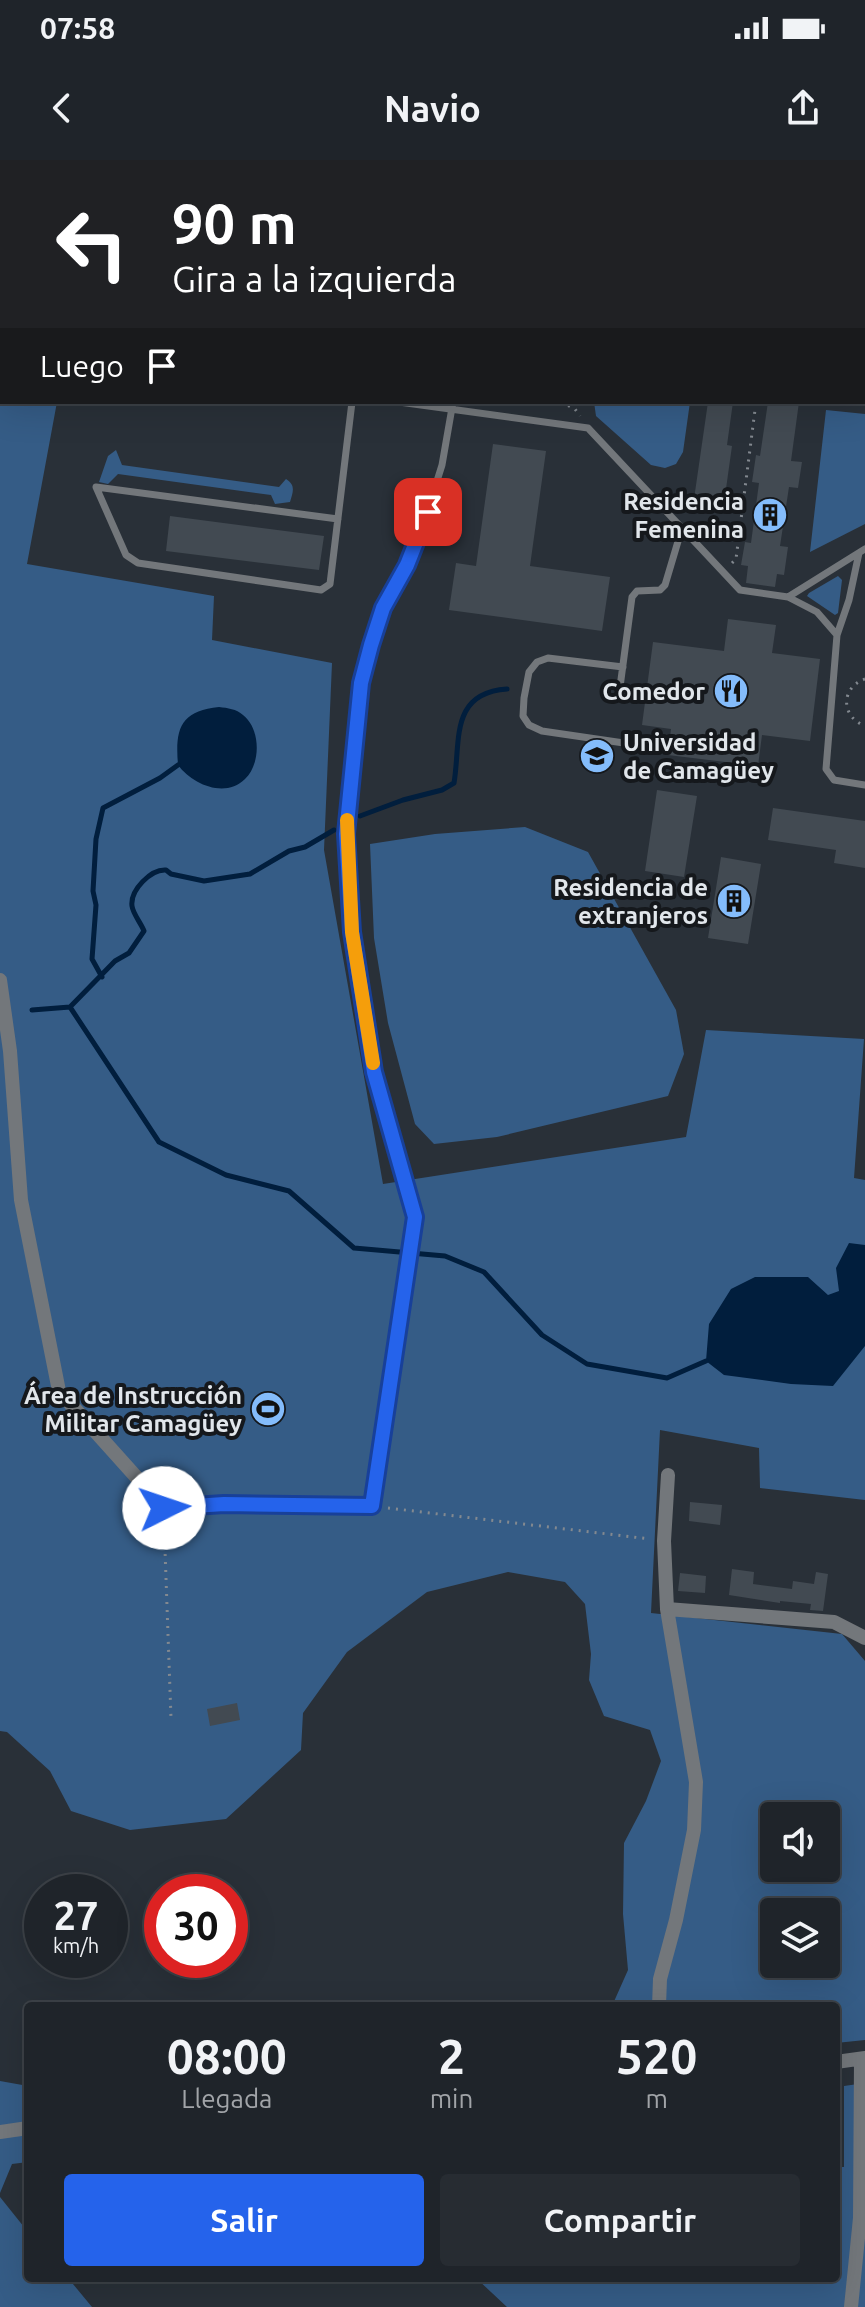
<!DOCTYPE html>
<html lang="es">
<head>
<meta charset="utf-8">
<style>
  :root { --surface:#1f242a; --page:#272c32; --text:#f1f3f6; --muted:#a1a4a8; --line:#3c4147; --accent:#2563eb }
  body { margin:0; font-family:Ubuntu,sans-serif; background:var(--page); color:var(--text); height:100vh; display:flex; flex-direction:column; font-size:30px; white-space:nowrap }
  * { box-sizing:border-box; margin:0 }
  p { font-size:26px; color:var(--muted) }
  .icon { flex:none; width:44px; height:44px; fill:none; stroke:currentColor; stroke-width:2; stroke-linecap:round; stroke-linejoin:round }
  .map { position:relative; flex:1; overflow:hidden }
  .side { position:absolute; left:24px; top:1842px; width:816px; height:280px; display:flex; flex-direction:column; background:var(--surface); border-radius:8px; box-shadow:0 8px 32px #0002,0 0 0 2px var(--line) }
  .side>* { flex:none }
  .guide { position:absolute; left:0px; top:0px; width:866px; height:244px; box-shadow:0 8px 32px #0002,0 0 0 2px var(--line); background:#202124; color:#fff; overflow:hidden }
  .fabs { position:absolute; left:760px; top:1642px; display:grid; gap:16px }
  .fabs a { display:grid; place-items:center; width:80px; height:80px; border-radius:8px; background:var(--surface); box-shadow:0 8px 32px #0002,0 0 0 2px var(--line); font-size:40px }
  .speed { position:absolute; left:24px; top:1714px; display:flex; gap:16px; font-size:40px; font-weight:700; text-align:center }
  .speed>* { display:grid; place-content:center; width:104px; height:104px; border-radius:50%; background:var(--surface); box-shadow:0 8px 32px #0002,0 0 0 2px var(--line); line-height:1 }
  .speed small { font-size:20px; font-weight:400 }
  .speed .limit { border:12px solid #d22; background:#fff; color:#111 }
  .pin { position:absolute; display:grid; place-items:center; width:68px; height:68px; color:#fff; margin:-34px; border-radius:16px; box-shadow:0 4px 12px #0006 }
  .me { position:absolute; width:88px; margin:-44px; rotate:86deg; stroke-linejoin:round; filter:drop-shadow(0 0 6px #0008) }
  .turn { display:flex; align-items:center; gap:28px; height:168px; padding:0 40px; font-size:36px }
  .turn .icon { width:104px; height:104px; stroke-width:2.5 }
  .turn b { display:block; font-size:56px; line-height:68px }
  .then { display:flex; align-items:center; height:76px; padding:0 40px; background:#0003; gap:16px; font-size:30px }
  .eta { display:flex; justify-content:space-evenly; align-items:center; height:136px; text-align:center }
  .eta b { font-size:48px; font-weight:600; line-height:56px }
  .primary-button { display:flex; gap:16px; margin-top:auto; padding:16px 40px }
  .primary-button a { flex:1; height:92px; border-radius:8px; background:var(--accent); color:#fff; font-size:32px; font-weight:600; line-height:92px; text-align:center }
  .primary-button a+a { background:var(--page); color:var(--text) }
  .status { display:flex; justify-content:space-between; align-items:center; height:56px; padding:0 40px; background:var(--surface); direction:ltr }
  .status svg { height:22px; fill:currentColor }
  header { display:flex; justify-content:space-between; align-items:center; height:104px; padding:0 40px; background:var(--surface); font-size:36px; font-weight:600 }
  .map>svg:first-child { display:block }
</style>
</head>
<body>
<div class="status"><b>07:58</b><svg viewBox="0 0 49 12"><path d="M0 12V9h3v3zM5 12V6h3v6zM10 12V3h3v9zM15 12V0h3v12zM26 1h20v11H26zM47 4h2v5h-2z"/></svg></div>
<header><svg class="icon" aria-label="back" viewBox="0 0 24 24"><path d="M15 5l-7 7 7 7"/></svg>Navio<svg class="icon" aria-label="share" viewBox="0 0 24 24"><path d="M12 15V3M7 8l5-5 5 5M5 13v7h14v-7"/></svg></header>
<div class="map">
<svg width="865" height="2147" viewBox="0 0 865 2147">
  <rect width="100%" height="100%" fill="#293038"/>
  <!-- green -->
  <path fill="#355c86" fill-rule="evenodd" d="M0,0H17L2,2V242H57L27,404L214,436L212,480L332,503L324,690L383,1024L686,977L706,870L864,879L854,1018L865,1020V1340L760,1328L759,1288L660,1270L651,1453L842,1474L865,1501V1880L836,1883V1846H612L628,1810L623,1754L624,1683L646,1641L661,1601L650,1570L604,1556L589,1520L591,1494L585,1444L565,1422L508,1412L427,1432L347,1492L303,1553L301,1590L226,1659L130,1670L71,1651L50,1611L7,1572L0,1571ZM774,1656H826V1708H774ZM774,1752H826V1804H774Z
    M594,242H690L683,292L676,304L665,308L651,305L596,256Z
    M826,250L865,254V364L810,392Z
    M116,290L122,305L279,327L286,319C296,325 293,332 290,342L275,344L271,335L118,314L108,324L99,322L108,296Z
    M838,416L842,420L838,453L835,455L807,436L809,433Z
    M525,667L588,692L676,850L684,894L668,936L497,977L434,984L415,964L388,863L374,778L370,684L435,674Z
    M0,1921L28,1926V2002L12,2004L0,2033Z
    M865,1923V2147H507L476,2118H836V2007H844V1926Z
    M0,2037L28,2072V2118H68L92,2147H0Z"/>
  <!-- water -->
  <path fill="#011e3d" d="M219,547C228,548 236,549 243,555C261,569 261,604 245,619C225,639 192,624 178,605C175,569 180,551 219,547Z
    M849,1083L865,1085V1186L833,1226L791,1224L724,1215L706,1201L709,1164L731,1129L755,1117H808L828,1135L839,1131L836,1108Z"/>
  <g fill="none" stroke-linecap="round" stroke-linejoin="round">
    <!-- stream -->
    <path stroke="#011e3d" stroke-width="5" d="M360,656L403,640L442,630L454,623C461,582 449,533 507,529
      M102,817L92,799L96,745L93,731L96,679L103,648L160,618L178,605
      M70,847L159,982L226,1015L289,1031L354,1088L445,1096L484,1112L542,1175L587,1204L667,1218L706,1201
      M32,850L70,847L115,801L129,793L144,771C141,763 133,754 132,746C130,730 151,709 166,710L171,714L204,721L250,714L289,691L305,687L334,670"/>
  </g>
  <!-- building -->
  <path fill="#424a52" d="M708,242H733L727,285L732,286L724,343L694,339Z
    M768,242H799L791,301L802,302L798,328L789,327L780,386L788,387L784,415L777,414L775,427L746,423L748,406L741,405L745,382L751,383L759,323L752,322L756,295L760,296Z
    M493,284L546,291L530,406L610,417L602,471L449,450L456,403L476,406Z
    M170,356L324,376L319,410L166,391Z
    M728,459L776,465L772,493L820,499L810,581L762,575L758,606L668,595L671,569L642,565L653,482L724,491Z
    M657,630L697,636L684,717L645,711Z
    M773,648L865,661V708L834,703L836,690L768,680Z
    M721,697L761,704L748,784L708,778Z
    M690,1342L722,1345L720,1365L689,1361Z
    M732,1409L754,1412L753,1424L792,1429L793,1421L814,1424L816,1412L828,1414L823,1451L810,1450L811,1444L780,1441V1443L729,1435Z
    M680,1413L706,1416L705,1433L678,1431Z
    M237,1543L240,1560L210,1566L207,1549Z"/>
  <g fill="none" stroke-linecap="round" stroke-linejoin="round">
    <!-- path -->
    <path stroke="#838990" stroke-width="3" stroke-dasharray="2 6" stroke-linecap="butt" d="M561,2V0
      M714,2V0
      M864,132H865
      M561,242L575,249L580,256
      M671,242L689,244
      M732,403L736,399L756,242
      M865,519C840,528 841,557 865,566
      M388,1348L650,1379
      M164,1362L171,1558"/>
    <!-- lane -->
    <path stroke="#73777b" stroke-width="7" d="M480,2L481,0
      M0,188H2
      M399,242L588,268L740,430L788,437L817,452L837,475
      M338,359L96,327L126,395L138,403L321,430L330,424L352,242
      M859,393L849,440L837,475L826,609L834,620L865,625
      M788,437L865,389
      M623,507L548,498L537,502L529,512L524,538L523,556L529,565L542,571L658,588
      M620,527L632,437L637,431L660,430L665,425L682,368
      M372,1346L415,1057L374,912L352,772L346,674L361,523L383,448L420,375L442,305L453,242"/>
    <!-- street -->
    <path stroke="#73777b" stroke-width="14" d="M0,820L10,891L21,1040L59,1231L164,1348L224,1344L372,1346
      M667,1449L834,1462L865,1478
      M659,1846L660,1819L676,1760L694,1670L696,1622L667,1449L664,1381L668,1315
      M836,1902L865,1898
      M0,1972L28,1968
      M851,2147L860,2058L861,1899"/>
  </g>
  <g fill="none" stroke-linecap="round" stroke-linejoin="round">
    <!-- route casing -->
    <g stroke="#184099" stroke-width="20">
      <path id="route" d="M164,1348L224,1344L372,1346L415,1057L374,912L352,772L346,674L361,523L371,485L383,448L407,405L428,352"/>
    </g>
    <!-- route -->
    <use href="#route" stroke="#2563eb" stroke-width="14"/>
    <!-- slow -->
    <path stroke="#f59e0b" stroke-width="14" d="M347,660L352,772L373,903"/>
  </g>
  <!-- icons -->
  <defs>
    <g id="building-disc" transform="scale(1.8)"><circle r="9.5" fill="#84bcfb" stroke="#15181c"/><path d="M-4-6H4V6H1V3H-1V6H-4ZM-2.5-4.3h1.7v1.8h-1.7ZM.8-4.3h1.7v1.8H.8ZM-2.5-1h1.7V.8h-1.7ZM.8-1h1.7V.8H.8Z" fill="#111"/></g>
    <g id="restaurant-disc" transform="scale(1.8)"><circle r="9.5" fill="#84bcfb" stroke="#15181c"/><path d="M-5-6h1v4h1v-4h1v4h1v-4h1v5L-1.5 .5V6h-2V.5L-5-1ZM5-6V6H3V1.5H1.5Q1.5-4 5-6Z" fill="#111"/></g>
    <g id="university-disc" transform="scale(1.8)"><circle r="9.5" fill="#84bcfb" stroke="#15181c"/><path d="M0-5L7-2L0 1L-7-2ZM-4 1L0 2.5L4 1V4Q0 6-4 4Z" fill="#111"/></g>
    <g id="stadium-disc" transform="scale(1.8)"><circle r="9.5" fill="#84bcfb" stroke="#15181c"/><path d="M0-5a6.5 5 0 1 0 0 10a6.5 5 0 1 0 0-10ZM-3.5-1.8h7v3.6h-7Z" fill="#111"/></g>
  </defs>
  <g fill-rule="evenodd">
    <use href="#building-disc" x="770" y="355"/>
    <use href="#restaurant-disc" x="731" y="531"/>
    <use href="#university-disc" x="597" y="596"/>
    <use href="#building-disc" x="734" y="741"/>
    <use href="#stadium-disc" x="268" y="1249"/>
  </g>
  <g text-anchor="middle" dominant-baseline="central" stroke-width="8" stroke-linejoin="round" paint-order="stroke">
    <!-- poi labels -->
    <g font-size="24" font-weight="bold" fill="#e1e6eb" stroke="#15181c" text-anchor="end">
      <text x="744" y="341">Residencia<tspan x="744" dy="28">Femenina</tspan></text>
      <text x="705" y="531">Comedor</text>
      <text x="623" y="582" text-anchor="start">Universidad<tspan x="623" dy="28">de Camagüey</tspan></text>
      <text x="708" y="727">Residencia de<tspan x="708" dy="28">extranjeros</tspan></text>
      <text x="242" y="1235">Área de Instrucción<tspan x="242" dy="28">Militar Camagüey</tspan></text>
    </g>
  </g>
</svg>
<div class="fabs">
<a><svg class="icon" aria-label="sound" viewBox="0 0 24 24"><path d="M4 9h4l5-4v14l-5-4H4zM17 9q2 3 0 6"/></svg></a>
<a><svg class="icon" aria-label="layers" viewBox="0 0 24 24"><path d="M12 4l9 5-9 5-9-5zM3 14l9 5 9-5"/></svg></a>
</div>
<div class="speed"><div>27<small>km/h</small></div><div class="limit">30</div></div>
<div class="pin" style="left:428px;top:352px;background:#d93025"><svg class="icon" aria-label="arrive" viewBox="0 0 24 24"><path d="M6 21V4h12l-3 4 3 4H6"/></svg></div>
<svg class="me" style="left:164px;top:1348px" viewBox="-20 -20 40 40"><circle r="19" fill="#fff"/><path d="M0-13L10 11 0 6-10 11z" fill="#2563eb"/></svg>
<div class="guide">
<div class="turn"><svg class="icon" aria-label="left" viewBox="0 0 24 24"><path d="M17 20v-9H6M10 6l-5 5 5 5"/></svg><div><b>90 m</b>Gira a la izquierda</div></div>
<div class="then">Luego<svg class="icon" aria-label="arrive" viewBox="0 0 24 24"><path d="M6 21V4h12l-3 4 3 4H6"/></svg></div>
</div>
<section class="side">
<div class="eta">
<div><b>08:00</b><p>Llegada</p></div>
<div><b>2</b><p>min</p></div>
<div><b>520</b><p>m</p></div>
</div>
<div class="primary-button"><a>Salir</a><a>Compartir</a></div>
</section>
</div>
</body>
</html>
